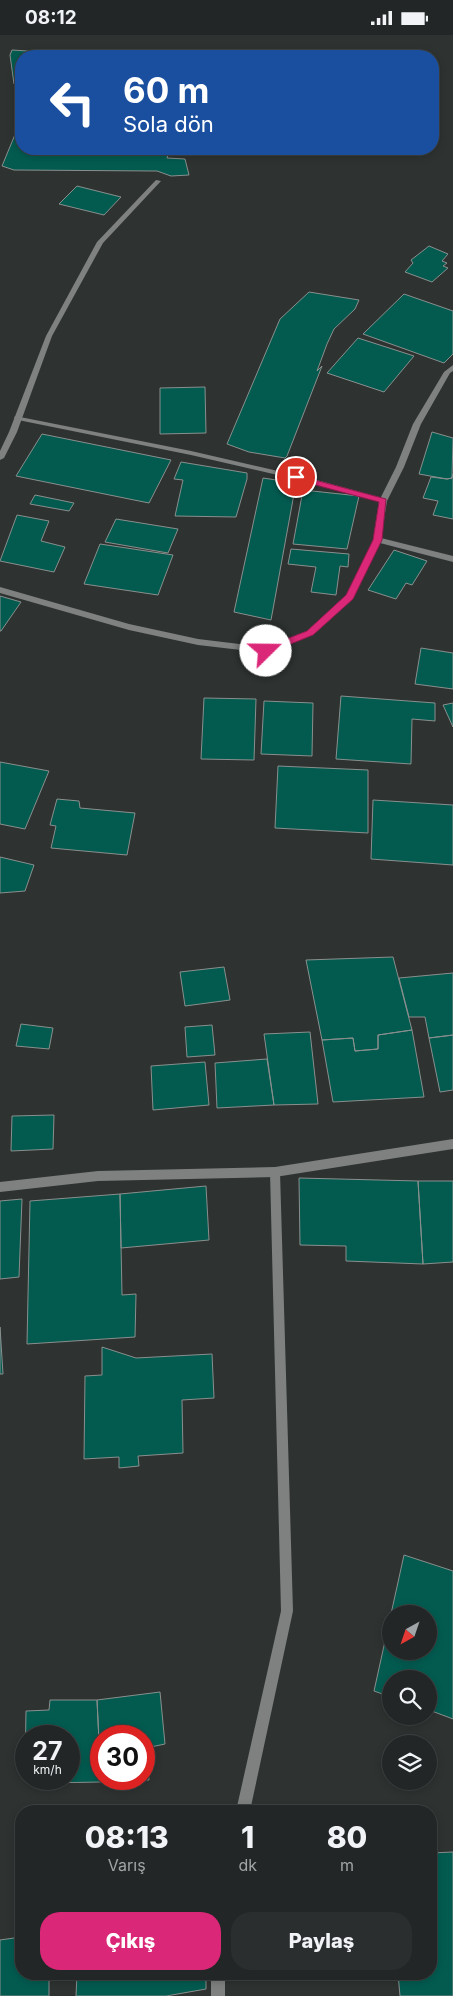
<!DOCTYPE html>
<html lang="tr">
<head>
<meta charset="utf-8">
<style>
  :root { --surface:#222626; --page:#2a2e2e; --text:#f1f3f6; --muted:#a2a5a7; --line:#3f4343; --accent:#db2777 }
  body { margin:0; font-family:Inter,sans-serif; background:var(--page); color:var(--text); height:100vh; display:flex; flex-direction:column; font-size:19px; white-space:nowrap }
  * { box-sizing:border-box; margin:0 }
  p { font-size:16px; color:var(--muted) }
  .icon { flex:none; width:28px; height:28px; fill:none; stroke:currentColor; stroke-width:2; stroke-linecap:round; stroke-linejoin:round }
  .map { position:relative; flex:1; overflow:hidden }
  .side { position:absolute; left:15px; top:1770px; width:422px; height:175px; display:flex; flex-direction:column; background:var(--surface); border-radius:20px; box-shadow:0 2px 8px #0003,0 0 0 1px var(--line) }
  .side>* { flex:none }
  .hud { position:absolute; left:15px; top:15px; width:424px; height:105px; border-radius:20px; box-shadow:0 2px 8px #0003,0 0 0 1px var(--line); background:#1a4fa0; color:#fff; overflow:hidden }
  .needle { width:32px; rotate:220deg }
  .buttons { position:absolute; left:382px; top:1570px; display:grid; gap:10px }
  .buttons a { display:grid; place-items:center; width:55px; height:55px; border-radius:50%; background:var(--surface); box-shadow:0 2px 8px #0003,0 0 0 1px var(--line); font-size:25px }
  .speed { position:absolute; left:15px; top:1690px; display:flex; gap:10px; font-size:25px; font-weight:700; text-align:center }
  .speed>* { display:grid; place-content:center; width:65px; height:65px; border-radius:50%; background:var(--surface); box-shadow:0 2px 8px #0003,0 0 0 1px var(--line); line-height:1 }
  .speed small { font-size:12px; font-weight:400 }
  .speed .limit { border:8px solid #d22; background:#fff; color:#111 }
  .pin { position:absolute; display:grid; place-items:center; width:42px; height:42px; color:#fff; margin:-21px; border:2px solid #fff; border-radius:50%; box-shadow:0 1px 5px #0007 }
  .me { position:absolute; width:55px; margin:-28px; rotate:68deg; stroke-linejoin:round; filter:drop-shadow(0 0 4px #0008) }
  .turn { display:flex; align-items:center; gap:18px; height:105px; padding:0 25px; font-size:22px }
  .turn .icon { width:65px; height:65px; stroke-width:2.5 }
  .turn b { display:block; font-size:35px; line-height:42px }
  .eta { display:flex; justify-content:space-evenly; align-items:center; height:85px; text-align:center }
  .eta b { font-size:30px; font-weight:800; line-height:35px }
  .action { display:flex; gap:10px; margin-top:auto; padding:10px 25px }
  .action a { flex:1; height:58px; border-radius:20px; background:var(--accent); color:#fff; font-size:20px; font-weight:800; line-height:58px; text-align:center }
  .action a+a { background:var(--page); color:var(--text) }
  .status { display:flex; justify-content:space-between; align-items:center; height:35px; padding:0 25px; background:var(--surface); direction:ltr }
  .status svg { height:14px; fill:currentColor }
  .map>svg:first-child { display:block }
</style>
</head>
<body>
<div class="status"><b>08:12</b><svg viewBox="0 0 49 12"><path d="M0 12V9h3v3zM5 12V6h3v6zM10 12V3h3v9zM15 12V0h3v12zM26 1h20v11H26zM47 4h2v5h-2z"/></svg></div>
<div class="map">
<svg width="453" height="1961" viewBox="0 0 453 1961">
  <rect width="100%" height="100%" fill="#2e3332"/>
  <!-- building -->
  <path fill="#035b50" stroke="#898f8d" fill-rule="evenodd" d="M12,15L107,21H21V52L14,49L10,20Z
    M21,85V114H170L167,123L185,124L189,140L171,141L157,136L14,135L2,131Z
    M77,151L121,162L104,180L59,169Z
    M429,211L448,219L442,226L447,228L443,231L448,233L432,247L405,237L413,228L411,225Z
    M309,257L359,265L355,274L334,294L327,309L317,336L322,331L287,421L285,423L249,417L227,409L280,284Z
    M404,259L453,276V319L444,328L363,299Z
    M358,303L414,321L384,357L327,338Z
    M205,352L206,398L160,399V353Z
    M432,397L453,403L452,443L447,444L419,439Z
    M42,399L171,425L149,468L16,441Z
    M181,427L247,438V444L236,482L175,481L183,445L174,444Z
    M453,439V484L433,480L438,466L423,463L431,442L447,444L452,443Z
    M263,443L296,448L271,585L234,577Z
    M303,455L359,461L347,514L293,509Z
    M35,460L74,468L69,476L30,469Z
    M17,480L49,486L41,506L65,512L54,537L0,526Z
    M116,484L178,494L168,518L105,507Z
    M100,509L173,520L158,560L84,549Z
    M291,514L349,519L348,532L340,531L336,560L311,557L316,532L288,529Z
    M394,515L427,526L412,550L406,548L396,564L368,555Z
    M0,561L21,567L1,596H0Z
    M421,613L453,618V654L415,649Z
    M341,661L435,668V686L412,684L411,729L336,724Z
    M204,663L256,664L254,725L201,724Z
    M264,666L313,668L312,721L261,719Z
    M453,668V692L443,670Z
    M0,727L49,736L25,794L0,789Z
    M278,731L368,735V798L275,793Z
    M57,764L79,766L80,773L135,778L127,820L51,813L56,791L50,790Z
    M373,765L453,770V830L371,824Z
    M0,822L34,830L25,856L0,858Z
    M393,922L412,995L378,1000V1014L355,1016L353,1003L322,1005L306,925Z
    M224,932L230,965L185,971L180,937Z
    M453,938V1000L429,1003L425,982H409L399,943Z
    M21,989L53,993L49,1014L16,1011Z
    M212,990L215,1020L187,1022L185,992Z
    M412,995L424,1062L333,1067L322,1005L353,1003L355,1016L378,1014V1000Z
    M310,997L318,1069L274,1070L264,999Z
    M453,1000V1055L440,1057L429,1003Z
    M267,1024L274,1070L217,1073L215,1028Z
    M205,1027L209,1070L153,1075L151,1031Z
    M54,1080L53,1114L11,1116L12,1081Z
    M299,1143L418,1146L423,1229L346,1226V1211L300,1210Z
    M418,1146H453V1227L423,1229Z
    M206,1151L209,1205L121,1213L120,1159Z
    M120,1159L122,1260L136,1259L135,1302L27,1309L30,1166Z
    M22,1164L19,1242L0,1244V1166Z
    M0,1292L3,1339H0Z
    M102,1312L136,1323L212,1319L214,1363L182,1365L183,1418L138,1421L139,1431L119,1433V1422L84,1424L85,1341L102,1340Z
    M404,1520L453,1536V1684L429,1675V1644H391V1662L374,1656ZM391,1579H429V1616H391Z
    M160,1657L165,1709L146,1713L149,1745L101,1747L97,1665ZM101,1701H144V1744H101Z
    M50,1665H97L101,1747L44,1748L43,1744H69V1701H26V1735H25L26,1676L49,1675Z
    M453,1817V1961H400L398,1939H431V1818Z
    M21,1902V1939H49V1961H0V1905Z
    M77,1939H206V1954L166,1961H76Z"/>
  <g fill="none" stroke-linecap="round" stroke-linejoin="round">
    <!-- service -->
    <path fill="#7f8181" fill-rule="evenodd" d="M15,381L191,416L313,444L386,464L387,466L383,468L312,448L191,420L18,385L14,383Z"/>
    <!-- minor -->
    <path fill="#7f8181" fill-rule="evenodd" d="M156,145L161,146L103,208L52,301L17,397L4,423L0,425V416L9,397L46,301L97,207Z
      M453,330V336L450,338L421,389L404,432L387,466L381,503L453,521V527L380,508L353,564L313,600L266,618L198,610L129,595L0,558V552L129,589L198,604L265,612L307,596L347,560L364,527L373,505L379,466L396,432L413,389L444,337Z
      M275,1132L279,1134L280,1137L293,1576L250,1776H236L281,1576L270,1137L271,1134Z
      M211,1939H225V1961H211Z"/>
    <!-- tertiary -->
    <path fill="#7f8181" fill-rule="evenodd" d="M453,1104V1114L275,1142L98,1146L0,1157V1147L98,1136L275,1132Z"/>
  </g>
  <!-- route -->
  <path fill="#db2777" stroke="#8e194d" d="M293,440H296L386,464L382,505L353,564L313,600L266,619L262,616L263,613L307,596L346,560L373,505L379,467L293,444Z"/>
</svg>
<div class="buttons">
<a><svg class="needle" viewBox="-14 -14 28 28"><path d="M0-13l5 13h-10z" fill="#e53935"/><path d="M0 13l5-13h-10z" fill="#a2a5a7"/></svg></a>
<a><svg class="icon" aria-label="search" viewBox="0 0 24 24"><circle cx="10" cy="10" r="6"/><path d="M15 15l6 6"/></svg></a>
<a><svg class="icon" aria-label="layers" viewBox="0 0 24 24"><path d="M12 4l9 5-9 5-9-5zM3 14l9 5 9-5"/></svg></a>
</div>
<div class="speed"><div>27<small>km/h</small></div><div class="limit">30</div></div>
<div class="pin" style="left:296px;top:442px;background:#d93025"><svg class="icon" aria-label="arrive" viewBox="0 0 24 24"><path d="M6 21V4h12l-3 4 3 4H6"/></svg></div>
<svg class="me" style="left:266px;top:616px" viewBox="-20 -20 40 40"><circle r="19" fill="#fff"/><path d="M0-13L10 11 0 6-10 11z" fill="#db2777"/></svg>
<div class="hud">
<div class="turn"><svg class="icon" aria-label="left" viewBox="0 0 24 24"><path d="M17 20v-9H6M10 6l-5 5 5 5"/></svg><div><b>60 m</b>Sola dön</div></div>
</div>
<section class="side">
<div class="eta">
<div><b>08:13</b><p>Varış</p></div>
<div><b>1</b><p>dk</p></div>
<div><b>80</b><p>m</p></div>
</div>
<div class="action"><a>Çıkış</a><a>Paylaş</a></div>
</section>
</div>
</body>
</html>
